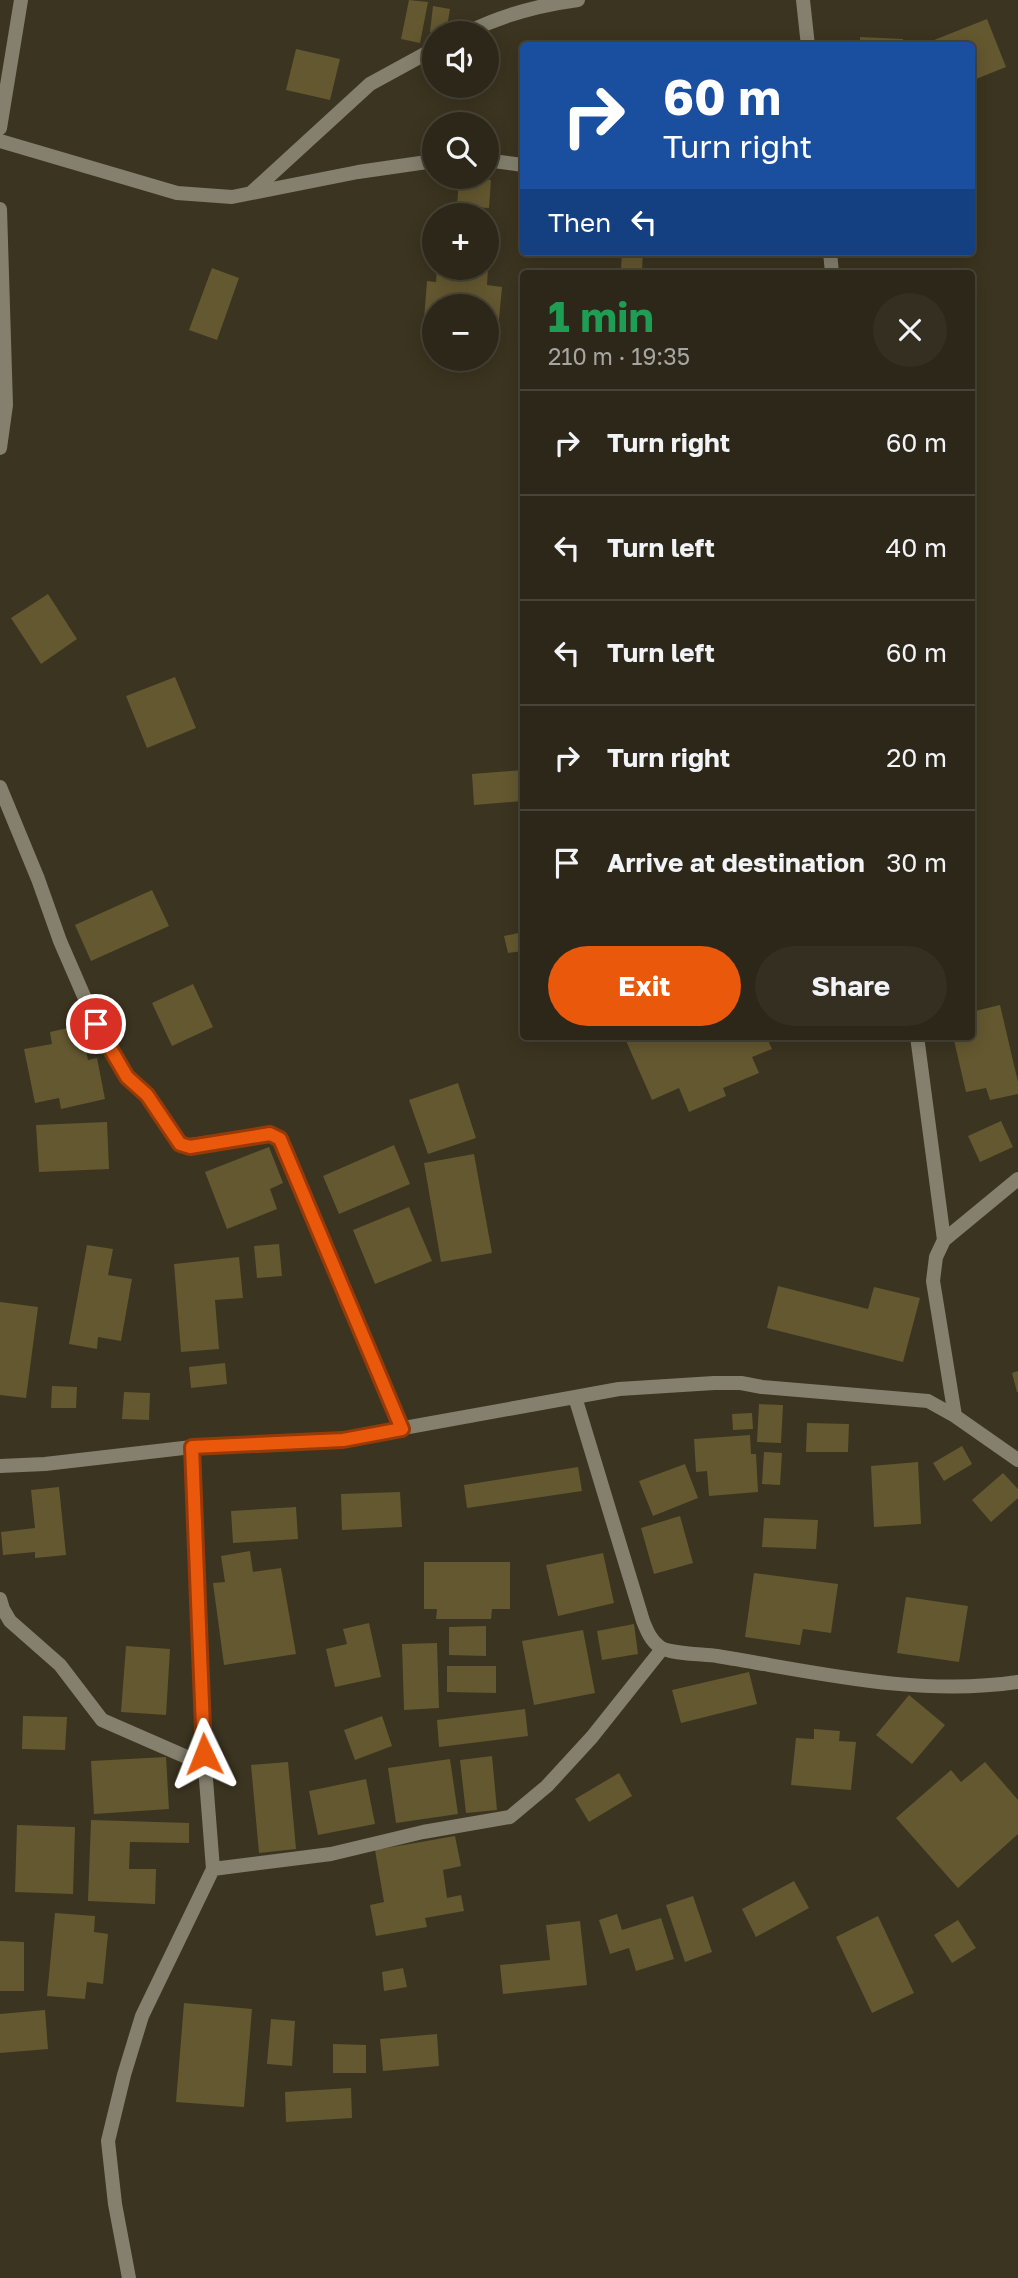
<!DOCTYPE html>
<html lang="en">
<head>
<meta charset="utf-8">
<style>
  :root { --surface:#2c2718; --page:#342f21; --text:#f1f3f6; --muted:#a6a5a2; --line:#484437; --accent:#ea580c }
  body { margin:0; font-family:"Golos Text",sans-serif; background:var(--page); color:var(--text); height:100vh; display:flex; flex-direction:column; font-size:26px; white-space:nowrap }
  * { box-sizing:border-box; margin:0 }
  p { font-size:23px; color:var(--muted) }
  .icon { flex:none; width:38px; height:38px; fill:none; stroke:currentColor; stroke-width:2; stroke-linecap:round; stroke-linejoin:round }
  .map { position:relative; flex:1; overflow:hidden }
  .drawer { position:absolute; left:520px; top:270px; width:455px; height:770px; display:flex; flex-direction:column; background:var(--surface); border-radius:7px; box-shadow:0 4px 18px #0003,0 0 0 2px var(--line) }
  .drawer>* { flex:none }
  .top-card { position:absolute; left:520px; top:42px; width:455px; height:214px; border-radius:7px; box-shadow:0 4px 18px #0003,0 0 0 2px var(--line); background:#1a4fa0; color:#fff; overflow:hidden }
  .fabs { position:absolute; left:422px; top:21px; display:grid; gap:14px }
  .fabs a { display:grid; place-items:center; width:77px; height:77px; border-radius:50%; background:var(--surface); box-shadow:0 4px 18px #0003,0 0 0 2px var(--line); font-size:35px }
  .pin { position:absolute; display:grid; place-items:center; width:60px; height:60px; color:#fff; margin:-30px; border:4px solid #fff; border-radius:50%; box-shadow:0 2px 7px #0007 }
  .me { position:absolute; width:77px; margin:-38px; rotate:358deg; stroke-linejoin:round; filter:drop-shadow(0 0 5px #0008) }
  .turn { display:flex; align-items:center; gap:24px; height:147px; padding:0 28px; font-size:32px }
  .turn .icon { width:91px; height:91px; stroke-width:2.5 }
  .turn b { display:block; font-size:49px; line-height:60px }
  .then { display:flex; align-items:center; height:66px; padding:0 28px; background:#0003; gap:14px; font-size:26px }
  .round { display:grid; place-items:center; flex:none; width:74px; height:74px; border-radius:37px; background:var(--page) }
  .summary { display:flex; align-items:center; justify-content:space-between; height:119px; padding:0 28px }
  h1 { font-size:42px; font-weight:700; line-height:52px; color:#1e9e55 }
  .action { display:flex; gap:14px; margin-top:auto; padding:14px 28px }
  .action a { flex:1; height:80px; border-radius:42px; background:var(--accent); color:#fff; font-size:28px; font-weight:700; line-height:80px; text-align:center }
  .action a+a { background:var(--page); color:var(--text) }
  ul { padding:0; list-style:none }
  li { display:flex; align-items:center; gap:21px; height:105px; padding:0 28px; border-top:2px solid var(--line) }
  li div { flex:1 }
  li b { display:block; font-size:26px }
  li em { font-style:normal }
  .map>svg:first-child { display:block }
</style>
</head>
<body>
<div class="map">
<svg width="1018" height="2278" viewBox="0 0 1018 2278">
  <rect width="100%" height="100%" fill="#3b3420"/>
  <!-- building -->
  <path fill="#645830" d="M409,0L428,2L420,43L401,39Z
    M433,6L450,9L446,33L430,32Z
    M987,19L1006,67L971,81V46H919Z
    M860,37L903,39V46H860Z
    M296,49L340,59L330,100L286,90Z
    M459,179L491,180L489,208L457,206Z
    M486,232L491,233L488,267H486Z
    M622,252H643L642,270L621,269Z
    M212,268L239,278L217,340L189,330Z
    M437,268H488L487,285L502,287L497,340L486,339V306H434V334L423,333L427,281L436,282Z
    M48,594L77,639L41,664L11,618Z
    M175,677L196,728L147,748L126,696Z
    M523,770V801L474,805L472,774Z
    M152,890L169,926L91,961L75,925Z
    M523,932V951L508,953L504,936Z
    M193,984L213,1027L172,1046L152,1003Z
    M1000,1005L1018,1082V1094L990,1100L986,1088L966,1092L953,1036H971V1012Z
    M72,1027L75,1042L84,1040L88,1060L97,1058L105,1099L61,1109L59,1098L35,1103L24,1049L52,1044L50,1032Z
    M624,1036H670L671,1039L677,1036H766L772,1049L752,1057L759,1073L723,1088L726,1096L689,1112L679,1088L652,1100Z
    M458,1083L476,1138L428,1154L409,1100Z
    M1001,1121L1013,1147L980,1162L968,1136Z
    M107,1122L109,1169L39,1172L36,1125Z
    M394,1145L410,1184L339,1214L323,1176Z
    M269,1147L283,1183L270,1189L277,1209L227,1229L205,1172Z
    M474,1154L492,1253L441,1262L424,1163Z
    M409,1207L432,1261L375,1284L353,1230Z
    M279,1244L282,1276L257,1278L254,1246Z
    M87,1245L113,1249L108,1275L132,1279L121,1341L98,1337L97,1349L69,1344Z
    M239,1257L243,1298L215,1300L219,1349L181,1352L174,1264Z
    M778,1286L868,1309L874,1287L920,1298L903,1362L767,1328Z
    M0,1302L38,1307L26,1398L0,1395Z
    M225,1363L227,1384L191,1388L189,1367Z
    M1018,1371V1392H1017L1012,1373Z
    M52,1386L77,1387L76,1408H51Z
    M124,1392L150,1393L149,1420L122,1419Z
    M759,1404L783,1405L781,1443L757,1442Z
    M752,1413L753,1429L733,1430L732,1414Z
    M807,1423L849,1424L848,1452H806Z
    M750,1435L751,1454H756L758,1492L709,1496L707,1471L696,1472L694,1439Z
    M962,1446L972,1464L944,1481L933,1463Z
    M764,1452L782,1453L780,1485L762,1484Z
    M918,1462L921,1524L874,1527L871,1466Z
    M685,1464L698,1498L653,1516L639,1481Z
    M578,1467L582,1491L467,1508L464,1485Z
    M1003,1473L1018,1489V1498L991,1522L972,1500Z
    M59,1487L66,1555L35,1558V1552L3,1555L1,1532L35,1528L31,1490Z
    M400,1492L402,1527L342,1530L341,1494Z
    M296,1507L298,1539L233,1543L231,1511Z
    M680,1516L693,1563L654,1574L641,1528Z
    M764,1518L818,1520L816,1549L762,1547Z
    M250,1551L253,1572L281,1568L296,1654L224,1665L213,1583L225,1582L221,1556Z
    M603,1553L614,1603L558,1616L546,1565Z
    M424,1562H510V1609H492L491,1619H436L437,1609H424Z
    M754,1573L838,1584L831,1633L803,1629L800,1645L745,1637Z
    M906,1597L968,1606L959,1662L897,1653Z
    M369,1623L381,1677L335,1687L326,1649L347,1644L343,1629Z
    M634,1624L638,1654L602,1660L597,1631Z
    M486,1626V1656L449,1655V1627Z
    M583,1630L595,1693L534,1705L522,1641Z
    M437,1643L439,1708L404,1710L402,1644Z
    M126,1646L170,1649L166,1715L121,1712Z
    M447,1666H496V1693L447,1692Z
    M749,1672L757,1704L681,1723L672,1690Z
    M909,1695L945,1725L912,1764L876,1735Z
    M525,1709L528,1736L439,1747L437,1720Z
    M23,1716L67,1717L65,1750L22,1749Z
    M382,1716L392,1746L355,1760L344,1730Z
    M814,1729L840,1731L839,1741L856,1742L851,1790L791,1785L796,1738L814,1739Z
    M492,1756L497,1810L466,1813L460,1760Z
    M166,1757L169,1809L94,1814L91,1761Z
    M450,1759L458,1814L396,1823L388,1768Z
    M288,1762L296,1849L259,1853L251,1765Z
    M985,1762L1018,1800V1834L958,1888L896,1818L951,1770L961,1782Z
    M619,1773L632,1796L589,1822L575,1799Z
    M366,1779L375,1824L318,1835L309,1791Z
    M91,1820L189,1823V1843L130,1842L129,1869H156L155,1904L88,1901Z
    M17,1825L75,1827L73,1894L15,1892Z
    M455,1836L461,1866L443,1870L447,1898L461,1895L464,1911L425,1918L427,1927L376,1936L370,1905L384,1902L375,1850Z
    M794,1881L809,1908L756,1937L742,1909Z
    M693,1896L712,1952L685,1962L666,1905Z
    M55,1913L95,1916L94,1932L108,1934L103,1984L87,1982L85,1999L47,1996Z
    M617,1914L622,1930L661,1918L674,1959L636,1971L629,1948L610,1954L599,1920Z
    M878,1916L914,1993L872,2013L836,1937Z
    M958,1920L976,1948L952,1963L934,1935Z
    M580,1921L587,1985L503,1994L500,1965L550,1960L546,1925Z
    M0,1941L24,1942V1991H0Z
    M403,1968L407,1987L384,1991L382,1972Z
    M184,2003L252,2009L244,2107L176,2102Z
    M45,2010L48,2049L0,2053V2014Z
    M271,2019L295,2021L292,2066L267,2064Z
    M437,2034L439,2066L383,2071L380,2039Z
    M333,2044L366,2045V2073H333Z
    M351,2088L352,2118L286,2122L285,2092Z"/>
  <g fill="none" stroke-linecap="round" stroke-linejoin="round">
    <!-- street -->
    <path stroke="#85806e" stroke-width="14" d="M803,0L808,46
      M466,33C500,16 540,5 578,0
      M0,128L21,0
      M0,141L177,193L232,197L358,172L434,161
      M486,160L523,165
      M252,192L370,84L434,49
      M0,209L6,405L0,448
      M830,252L832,273
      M0,787L38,879L60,941L96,1024L127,1078L147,1095L178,1142L184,1146L269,1134L280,1139L402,1429
      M917,1036L944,1240
      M575,1397L643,1621C647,1631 651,1641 660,1647C669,1654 704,1654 717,1656C816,1672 918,1697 1018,1682
      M955,1416L933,1281L936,1257L944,1240L1018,1179
      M0,1466L45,1464L192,1447L343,1439L619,1389L714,1383H741L762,1387L928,1401L955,1416L1018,1460
      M0,1599L3,1609L10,1621L60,1665L102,1720L205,1765
      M213,1869L331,1854L423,1832L510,1817L547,1786L592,1737L662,1649
      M129,2278L115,2204L108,2141L124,2075L142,2016L213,1869L204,1754L192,1447"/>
  </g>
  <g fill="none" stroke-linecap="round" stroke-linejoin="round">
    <!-- route casing -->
    <g stroke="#983908" stroke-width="18">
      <path id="route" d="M96,1024L127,1077L147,1095L180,1144L190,1147L270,1134L280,1139L402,1429L343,1440L192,1447L204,1754"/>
    </g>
    <!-- route -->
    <use href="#route" stroke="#ea580c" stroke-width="12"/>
  </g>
</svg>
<div class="fabs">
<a><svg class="icon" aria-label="sound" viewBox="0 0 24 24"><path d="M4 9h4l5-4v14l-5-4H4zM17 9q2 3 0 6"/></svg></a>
<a><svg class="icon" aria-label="search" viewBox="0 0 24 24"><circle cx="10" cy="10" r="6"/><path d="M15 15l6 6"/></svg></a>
<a>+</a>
<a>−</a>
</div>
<div class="pin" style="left:96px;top:1024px;background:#d93025"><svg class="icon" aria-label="arrive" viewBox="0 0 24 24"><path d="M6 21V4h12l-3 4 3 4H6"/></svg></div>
<svg class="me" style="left:204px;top:1754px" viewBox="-20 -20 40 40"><path d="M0-17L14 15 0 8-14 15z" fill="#ea580c" stroke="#fff" stroke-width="4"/></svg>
<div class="top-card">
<div class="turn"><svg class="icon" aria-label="right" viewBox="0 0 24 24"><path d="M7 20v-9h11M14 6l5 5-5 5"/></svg><div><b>60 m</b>Turn right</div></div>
<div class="then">Then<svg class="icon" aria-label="left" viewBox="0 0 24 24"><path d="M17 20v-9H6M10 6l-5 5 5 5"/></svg></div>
</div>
<section class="drawer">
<div class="summary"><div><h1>1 min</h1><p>210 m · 19:35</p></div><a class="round"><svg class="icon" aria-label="close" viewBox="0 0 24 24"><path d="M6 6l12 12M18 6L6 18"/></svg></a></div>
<ul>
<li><svg class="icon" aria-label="right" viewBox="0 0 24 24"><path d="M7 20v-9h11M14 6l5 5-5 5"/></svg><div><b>Turn right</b></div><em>60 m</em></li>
<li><svg class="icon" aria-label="left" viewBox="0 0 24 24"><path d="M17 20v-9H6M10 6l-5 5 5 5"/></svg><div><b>Turn left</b></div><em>40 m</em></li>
<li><svg class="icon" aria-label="left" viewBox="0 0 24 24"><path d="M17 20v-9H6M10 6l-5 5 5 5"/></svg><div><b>Turn left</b></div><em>60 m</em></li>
<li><svg class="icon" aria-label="right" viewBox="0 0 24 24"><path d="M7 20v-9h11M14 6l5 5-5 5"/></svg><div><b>Turn right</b></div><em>20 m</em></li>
<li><svg class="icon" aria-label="arrive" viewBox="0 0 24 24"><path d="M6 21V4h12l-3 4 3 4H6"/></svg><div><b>Arrive at destination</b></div><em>30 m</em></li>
</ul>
<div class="action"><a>Exit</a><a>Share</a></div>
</section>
</div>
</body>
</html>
